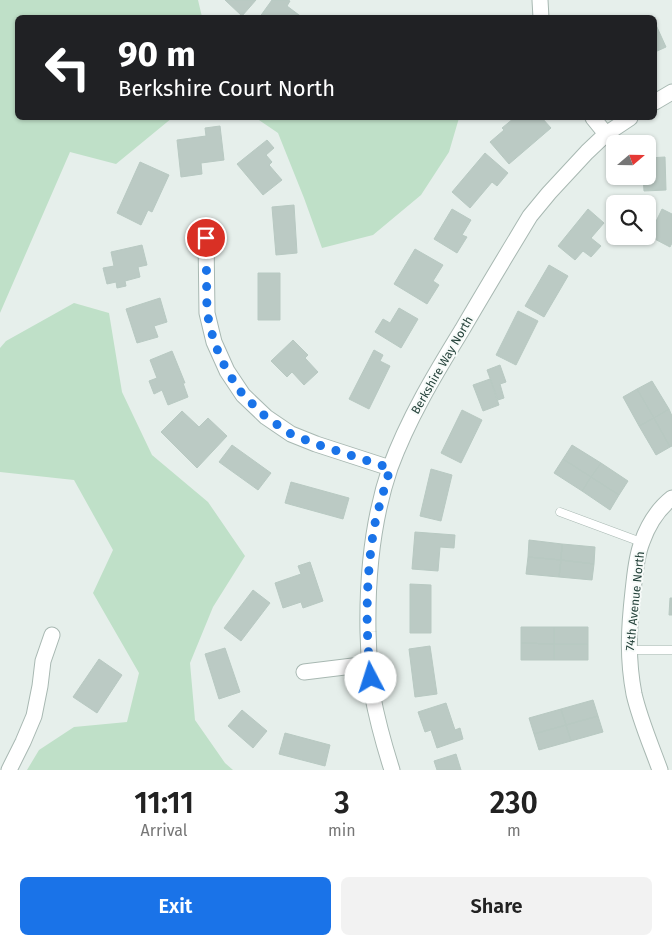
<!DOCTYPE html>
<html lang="en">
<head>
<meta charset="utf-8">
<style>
  :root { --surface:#fff; --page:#f2f2f2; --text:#222; --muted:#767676; --accent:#1a73e8 }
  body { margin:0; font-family:"Fira Sans",sans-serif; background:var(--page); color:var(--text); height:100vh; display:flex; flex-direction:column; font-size:19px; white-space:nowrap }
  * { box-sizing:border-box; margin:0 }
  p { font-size:16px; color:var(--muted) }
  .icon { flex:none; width:28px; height:28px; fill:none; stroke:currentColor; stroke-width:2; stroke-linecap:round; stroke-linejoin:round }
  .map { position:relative; height:770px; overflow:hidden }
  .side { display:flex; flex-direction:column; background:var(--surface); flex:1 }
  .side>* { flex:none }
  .guide { position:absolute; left:15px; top:15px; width:642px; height:105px; border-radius:8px; box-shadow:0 1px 4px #0004; background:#202124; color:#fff; overflow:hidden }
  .needle { width:32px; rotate:70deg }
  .tools { position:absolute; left:606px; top:135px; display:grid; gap:10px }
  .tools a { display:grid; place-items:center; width:50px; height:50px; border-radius:8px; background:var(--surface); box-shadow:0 1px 4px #0004; font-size:25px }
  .pin { position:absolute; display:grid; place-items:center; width:42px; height:42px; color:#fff; margin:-21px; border:2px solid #fff; border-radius:50%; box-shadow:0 1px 5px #0007 }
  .me { position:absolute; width:55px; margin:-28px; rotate:355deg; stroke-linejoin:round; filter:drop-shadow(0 0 4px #0008) }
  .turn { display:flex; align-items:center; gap:18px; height:105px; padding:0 20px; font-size:22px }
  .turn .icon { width:65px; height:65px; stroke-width:2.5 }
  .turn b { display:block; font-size:35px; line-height:42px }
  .eta { display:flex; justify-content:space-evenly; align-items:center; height:85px; text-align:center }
  .eta b { font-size:30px; font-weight:600; line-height:35px }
  .primary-button { display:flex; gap:10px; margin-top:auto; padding:10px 20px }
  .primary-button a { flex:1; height:58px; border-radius:8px; background:var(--accent); color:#fff; font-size:20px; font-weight:600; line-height:58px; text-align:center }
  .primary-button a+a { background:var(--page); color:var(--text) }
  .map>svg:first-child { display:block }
</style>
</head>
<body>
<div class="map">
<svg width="672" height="770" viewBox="0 0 672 770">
  <rect width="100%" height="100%" fill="#e6efeb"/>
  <!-- green -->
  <path fill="#bfe0c8" d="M0,0H198L202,17L18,18V118H172L116,164L70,152L0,313Z
    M256,118H459L449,152L421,195L373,235L322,248L304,198L278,133Z
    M74,303L109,313L122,392L152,455L208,502L245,556L213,607L190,663L195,720L225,763L233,770H27L39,750L74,727L127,722L139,673L93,593L113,550L74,480L0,472V348L6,341Z"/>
  <!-- building -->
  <path fill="#bbcac4" stroke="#b8c9c2" d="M225,0H256L242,16Z
    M272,0H288L290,1L287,6L303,18H259Z
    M656,25L666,47L655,52V26Z
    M514,118H542L551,128L509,164L490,142L504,130L502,128Z
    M220,126L224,160L201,163L202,174L181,177L177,140L206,136L205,128Z
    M267,140L274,148L266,155L272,162L269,165L282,180L263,195L237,164Z
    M485,153L508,173L497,186L492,182L470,208L452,192Z
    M665,157L666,190L644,191L643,176H648V158Z
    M140,162L169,175L152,212L148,210L141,225L117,213Z
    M294,205L297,253L276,255L272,207Z
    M452,209L471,220L462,235L467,237L457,253L434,239Z
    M588,209L604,223L591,238L601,246L591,257L583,251L575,260L558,246Z
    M662,209L672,214V243L670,247L649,236Z
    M142,245L147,265L138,267L140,277L125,281L126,286L117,288L116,282L107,284L103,268L114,266L111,252Z
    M415,249L443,265L433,281L439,285L427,304L394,284Z
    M549,265L568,276L544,317L525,306Z
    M258,273H280V320H258Z
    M160,298L167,322L154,326L158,337L137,343L126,309Z
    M399,308L418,319L401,348L375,332L383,319L390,323Z
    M518,311L538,321L516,365L496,355Z
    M293,340L308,355L305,358L318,372L304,385L292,372L287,377L271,361Z
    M374,350L383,355L380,361L390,366L369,409L349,399Z
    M172,351L185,383H183L188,397L168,405L162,390L154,394L149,381L157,378L150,360Z
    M500,365L506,382L500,384L504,398L498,400L487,370Z
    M490,379L499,405L483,411L473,385Z
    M652,381L669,409L654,418L637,389Z
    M637,389L654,418L639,426L623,397Z
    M669,409L672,416V446L670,447L654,418Z
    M462,410L482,420L461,463L441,453Z
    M182,411L199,427L208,418L227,436L197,468L161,432Z
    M654,418L670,447L656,455L639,426Z
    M232,445L271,473L258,490L219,462Z
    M572,445L601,463L591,477L563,459Z
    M563,459L591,477L582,491L554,473Z
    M601,463L628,481L619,495L591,477Z
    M431,469L452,475L441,521L420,516Z
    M591,477L619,495L610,510L582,491Z
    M291,482L349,498L343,519L285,503Z
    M415,532L455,535L454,548L440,547L438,571L412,569Z
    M529,540L562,544L561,560L528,557Z
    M562,544L595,547L594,564L561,560Z
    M528,557L561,560L559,577L526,574Z
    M561,560L594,564L592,580L559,577Z
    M310,562L323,601L303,608L301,602L283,608L275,583L301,574L298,566Z
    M410,584L431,585V633H410Z
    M253,590L270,603L241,641L224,628Z
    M670,598H672V615H669Z
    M521,627H554V644L521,643Z
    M554,627H588V644H554Z
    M521,643L554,644V660H521Z
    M554,644H588V660H554Z
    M430,646L437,694L415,697L409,649Z
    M225,648L240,692L219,699L205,654Z
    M99,659L122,675L97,713L73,697Z
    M593,700L598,716L566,725L561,709Z
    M446,703L455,730L460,728L463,739L437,748L431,730L425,732L418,712Z
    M561,709L566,725L534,734L529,718Z
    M242,710L267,731L253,748L228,726Z
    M598,716L603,732L571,741L566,725Z
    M566,725L571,741L539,750L534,734Z
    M285,733L330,745L325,766L279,754Z
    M456,754L461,770H437L434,761Z"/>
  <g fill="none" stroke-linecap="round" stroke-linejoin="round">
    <!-- service casing -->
    <g stroke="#a8b8b2" stroke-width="9">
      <path id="service" d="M560,512L641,542
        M628,650H672"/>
    </g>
    <!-- minor casing -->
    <g stroke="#a8b8b2" stroke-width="17">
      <path id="minor" d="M540,0L541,18
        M655,102L672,92
        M593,118L606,134
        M206,237L207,313L214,342L227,371L243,395L266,417L291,434L316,444L390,468
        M304,672L369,664
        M9,770L23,742L34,716L40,686L43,661L52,635
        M392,770C384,745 377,719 372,693C369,673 369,653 368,632C367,576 372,521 390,468C408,419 435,374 462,330C484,292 507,254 530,216L549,193L587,152L606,134L630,118
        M660,770C651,745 640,720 634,694C627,657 629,627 633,591C635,574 636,557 642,542C648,525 658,509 672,498"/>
    </g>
    <!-- service -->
    <use href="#service" stroke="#fff" stroke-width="8"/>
    <!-- minor -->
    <use href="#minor" stroke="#fff" stroke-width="15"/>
  </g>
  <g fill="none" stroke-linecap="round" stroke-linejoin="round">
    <!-- route -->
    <path stroke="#1a73e8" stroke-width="9" stroke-dasharray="0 16.2" d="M206,238L207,313L214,342L220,356L227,371L243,395L266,417L291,434L316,444L390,468C385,488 378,508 374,528C366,577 365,629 371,678"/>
  </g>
  <g text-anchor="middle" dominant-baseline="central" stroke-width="4" stroke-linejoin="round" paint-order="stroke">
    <!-- street labels -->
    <g font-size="12" fill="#24423a" stroke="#f7fbf9">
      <text transform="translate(442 365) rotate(-60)">Berkshire Way North</text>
      <text transform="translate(635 601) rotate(-84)">74th Avenue North</text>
    </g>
  </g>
</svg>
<div class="tools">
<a><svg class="needle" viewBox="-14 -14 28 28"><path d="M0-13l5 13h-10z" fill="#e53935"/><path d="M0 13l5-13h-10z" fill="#767676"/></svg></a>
<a><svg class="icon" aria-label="search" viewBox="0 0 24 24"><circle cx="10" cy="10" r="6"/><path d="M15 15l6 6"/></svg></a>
</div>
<div class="pin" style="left:206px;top:238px;background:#d93025"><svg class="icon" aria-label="arrive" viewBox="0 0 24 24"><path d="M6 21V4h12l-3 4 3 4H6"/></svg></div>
<svg class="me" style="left:371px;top:678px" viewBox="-20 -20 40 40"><circle r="19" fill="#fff"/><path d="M0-13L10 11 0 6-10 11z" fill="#1a73e8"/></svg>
<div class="guide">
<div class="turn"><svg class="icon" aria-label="left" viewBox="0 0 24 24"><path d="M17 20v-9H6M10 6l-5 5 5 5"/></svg><div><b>90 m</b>Berkshire Court North</div></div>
</div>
</div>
<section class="side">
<div class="eta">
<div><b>11:11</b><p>Arrival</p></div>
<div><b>3</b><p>min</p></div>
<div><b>230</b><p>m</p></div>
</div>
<div class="primary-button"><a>Exit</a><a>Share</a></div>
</section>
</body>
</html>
